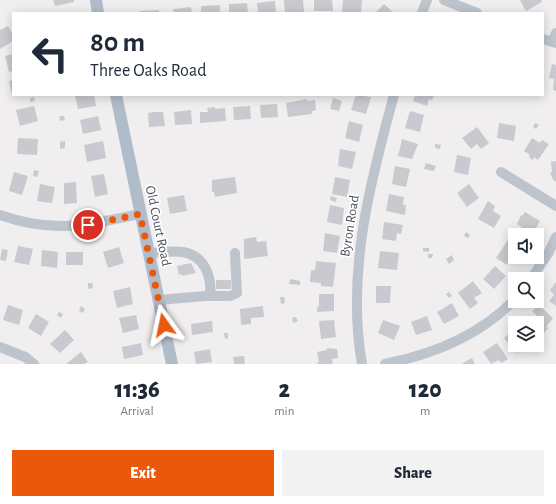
<!DOCTYPE html>
<html lang="en">
<head>
<meta charset="utf-8">
<style>
  :root { --surface:#fff; --page:#f2f2f3; --text:#1f2937; --muted:#747a83; --accent:#ea580c }
  body { margin:0; font-family:"Alegreya Sans",sans-serif; background:var(--page); color:var(--text); height:100vh; display:flex; flex-direction:column; font-size:15px; white-space:nowrap }
  * { box-sizing:border-box; margin:0 }
  p { font-size:13px; color:var(--muted) }
  .icon { flex:none; width:22px; height:22px; fill:none; stroke:currentColor; stroke-width:2; stroke-linecap:round; stroke-linejoin:round }
  .map { position:relative; height:364px; overflow:hidden }
  .details { display:flex; flex-direction:column; background:var(--surface); flex:1 }
  .details>* { flex:none }
  .guide { position:absolute; left:12px; top:12px; width:532px; height:84px; border-radius:0px; box-shadow:0 2px 10px #0003; background:#fff; color:var(--text); overflow:hidden }
  .buttons { position:absolute; left:508px; top:228px; display:grid; gap:8px }
  .buttons a { display:grid; place-items:center; width:36px; height:36px; border-radius:0px; background:var(--surface); box-shadow:0 2px 10px #0003; font-size:20px }
  .pin { position:absolute; display:grid; place-items:center; width:34px; height:34px; color:#fff; margin:-17px; border:2px solid #fff; border-radius:50%; box-shadow:0 1px 4px #0007 }
  .me { position:absolute; width:44px; margin:-22px; rotate:348deg; stroke-linejoin:round; filter:drop-shadow(0 0 3px #0008) }
  .turn { display:flex; align-items:center; gap:14px; height:84px; padding:0 12px; font-size:18px }
  .turn .icon { width:52px; height:52px; stroke-width:2.5 }
  .turn b { display:block; font-size:28px; line-height:34px }
  .eta { display:flex; justify-content:space-evenly; align-items:center; height:68px; text-align:center }
  .eta b { font-size:24px; font-weight:800; line-height:28px }
  .action { display:flex; gap:8px; margin-top:auto; padding:8px 12px }
  .action a { flex:1; height:46px; border-radius:0px; background:var(--accent); color:#fff; font-size:16px; font-weight:800; line-height:46px; text-align:center }
  .action a+a { background:var(--page); color:var(--text) }
  .map>svg:first-child { display:block }
</style>
</head>
<body>
<div class="map">
<svg width="556" height="364" viewBox="0 0 556 364">
  <rect width="100%" height="100%" fill="#f0eeee"/>
  <!-- building -->
  <path fill="#c9cad0" d="M53,0H74V2L55,6Z
    M284,0H303L304,12L285,13Z
    M314,0H332L333,11H314Z
    M343,0H362L361,13H342Z
    M520,0H541L542,2L526,11Z
    M275,1L276,13H258L257,3Z
    M247,3L248,13H229V4Z
    M384,4L394,13H375Z
    M220,5V13H201V6Z
    M191,7L192,13H174L173,9Z
    M159,10V13H140V11Z
    M8,26L13,35V41L0,49V30Z
    M13,54V71L9,72L5,56Z
    M552,64L556,65V91L553,90L554,79L549,78Z
    M13,80V95H12L9,81Z
    M75,95H94L96,106L78,109Z
    M356,95L371,97L366,114L351,110Z
    M415,95H434L432,100L429,99L427,106L413,101Z
    M34,97L35,101L30,102V98Z
    M333,98L342,101L339,111L330,109Z
    M307,99V101L315,100L316,110L312,111V114L288,117L286,103Z
    M277,104L278,117L261,118L260,105Z
    M34,106L38,121L20,126L16,110Z
    M250,106L251,119L234,120L233,107Z
    M215,107V109L225,108L226,121L200,123V112H208L207,108Z
    M191,110L192,124L175,125L174,112Z
    M410,111L424,115L420,132L405,128Z
    M153,112H163L165,126L149,127L148,113Z
    M59,116H64L65,120L60,121Z
    M98,116L101,130L83,134L80,120Z
    M349,121L363,125L359,142L345,138Z
    M499,123L516,126L514,141L497,138Z
    M535,123L539,125L536,129L533,127Z
    M477,127L489,143L481,149L477,144L471,149L462,138Z
    M18,138L38,139L37,155L17,154Z
    M532,138L540,143L542,140L549,144L538,160L534,157L533,160L529,157L530,155L524,151Z
    M402,139L418,144L412,159L398,156Z
    M65,141V148L60,149V142Z
    M103,141L106,158L87,162L84,145Z
    M435,144L441,145L440,149L435,148Z
    M340,149L356,152L352,169L338,166Z
    M457,155L471,158L468,175L454,172Z
    M556,161V181H554L550,173L552,172L551,162Z
    M426,163L436,166L434,171L424,169Z
    M395,166L410,169L406,187L392,184Z
    M34,170L39,171L37,177L33,176Z
    M14,172L28,176L22,195L9,191Z
    M104,174L108,194L95,197L91,176Z
    M235,177L237,193L215,197L214,192H212V180Z
    M335,177L350,180L347,197L332,194Z
    M76,182L77,203L64,204V183Z
    M40,184L55,187L52,203L37,201Z
    M469,184L479,198L467,207L457,193Z
    M389,194L404,197L403,205H406L405,215L386,211Z
    M184,195L187,211L170,214L167,198Z
    M331,196L337,198L336,202L330,200Z
    M488,201L495,206L493,211L501,216L494,228L478,219Z
    M330,205L344,208L342,225L327,222Z
    M525,212L540,221L532,234L517,224L521,215L522,216Z
    M384,222L403,225L401,234L397,233L396,241L382,239Z
    M466,232L470,235L468,238L464,236Z
    M325,233L340,236L337,253L323,251Z
    M256,237L257,242L266,241L268,256L244,259V239Z
    M508,240L515,245V257L514,256L507,265L496,258Z
    M18,246L33,249L29,265L14,262Z
    M119,247L124,263L108,268L103,252Z
    M423,248H429V252L423,251Z
    M2,249L8,250L6,261L0,260Z
    M42,250L58,252L57,268L41,266Z
    M380,251L399,253L397,270L378,268Z
    M66,252H83V265H66Z
    M428,254H433L432,258H428Z
    M452,255L454,260L449,264L446,259Z
    M316,261L336,263L333,287L321,286V283L310,282L311,270H315Z
    M191,263L196,273L182,276V274L179,275L177,266Z
    M495,266L506,276L494,289L483,279Z
    M290,279L300,281V285L289,284Z
    M216,280H231V289H216Z
    M473,281L482,293L474,298L478,303L470,309L458,293Z
    M556,282V306L549,301L554,295L550,290Z
    M88,283H92L93,288L88,289Z
    M376,286H391L390,303H376Z
    M130,287L133,304L117,308L113,291Z
    M449,292L452,296L449,298L446,294Z
    M319,294H334V311L317,312V307H319Z
    M280,297H284L285,303L281,304Z
    M452,303L459,316L444,324L437,312Z
    M8,305L23,310L19,325L3,320Z
    M539,305L553,318L546,327L548,328L544,333L537,329V323H530L537,316L532,311Z
    M81,306L85,309L83,313L79,311Z
    M263,306L264,317L251,318V324L241,325L240,309Z
    M59,312L63,314L61,318L57,315Z
    M36,314L49,322L41,336L28,328Z
    M136,315L139,329L123,333L119,318Z
    M427,316L432,330L416,335L411,322Z
    M296,317L298,321L293,323L292,318Z
    M334,320L336,337L321,339L319,321Z
    M383,320L400,326L394,340L378,333Z
    M212,321L213,332L192,335L191,324Z
    M65,330L74,340L60,353L50,344Z
    M511,332L515,336V345H531L527,348L526,346L517,353L504,338Z
    M224,333H228V338L225,339Z
    M141,343L143,355L124,359L122,347Z
    M497,343L508,359L501,363L499,360L491,364L483,352Z
    M327,348L337,349L338,358L332,359L333,364H316L319,362L317,352L327,350Z
    M210,349L212,362L196,364L194,352Z
    M81,352L88,362L84,364H66Z
    M244,356L245,364H234L233,357Z
    M472,358L475,364H461Z"/>
  <g fill="none" stroke-linecap="round" stroke-linejoin="round">
    <!-- minor -->
    <path stroke="#bdc4cc" stroke-width="10" d="M444,0L477,13
      M422,13L427,0
      M543,39L556,43
      M553,42L556,33
      M501,172L556,206
      M0,215C53,234 87,225 140,214
      M149,253C159,253 173,250 183,252C205,256 212,277 210,296
      M531,279L549,252L556,237
      M158,300L205,296H230L237,293L235,253
      M0,347L25,357L34,364
      M362,364C346,274 370,182 394,95
      M385,364C434,354 480,336 515,299"/>
    <!-- major -->
    <path stroke="#b0bcca" stroke-width="12" d="M96,0L98,13
      M116,95L172,364"/>
  </g>
  <g fill="none" stroke-linecap="round" stroke-linejoin="round">
    <!-- route -->
    <path stroke="#ea580c" stroke-width="7" stroke-dasharray="0 12.6" d="M88,225L140,214L164,325"/>
  </g>
  <g text-anchor="middle" dominant-baseline="central" stroke-width="3.5" stroke-linejoin="round" paint-order="stroke">
    <!-- street labels -->
    <g font-size="14" fill="#485059" stroke="#fff">
      <text transform="translate(158 226) rotate(78)">Old Court Road</text>
      <text transform="translate(350 226) rotate(-81)">Byron Road</text>
    </g>
  </g>
</svg>
<div class="buttons">
<a><svg class="icon" aria-label="sound" viewBox="0 0 24 24"><path d="M4 9h4l5-4v14l-5-4H4zM17 9q2 3 0 6"/></svg></a>
<a><svg class="icon" aria-label="search" viewBox="0 0 24 24"><circle cx="10" cy="10" r="6"/><path d="M15 15l6 6"/></svg></a>
<a><svg class="icon" aria-label="layers" viewBox="0 0 24 24"><path d="M12 4l9 5-9 5-9-5zM3 14l9 5 9-5"/></svg></a>
</div>
<div class="pin" style="left:88px;top:225px;background:#d93025"><svg class="icon" aria-label="arrive" viewBox="0 0 24 24"><path d="M6 21V4h12l-3 4 3 4H6"/></svg></div>
<svg class="me" style="left:164px;top:325px" viewBox="-20 -20 40 40"><path d="M0-17L14 15 0 8-14 15z" fill="#ea580c" stroke="#fff" stroke-width="4"/></svg>
<div class="guide">
<div class="turn"><svg class="icon" aria-label="left" viewBox="0 0 24 24"><path d="M17 20v-9H6M10 6l-5 5 5 5"/></svg><div><b>80 m</b>Three Oaks Road</div></div>
</div>
</div>
<section class="details">
<div class="eta">
<div><b>11:36</b><p>Arrival</p></div>
<div><b>2</b><p>min</p></div>
<div><b>120</b><p>m</p></div>
</div>
<div class="action"><a>Exit</a><a>Share</a></div>
</section>
</body>
</html>
